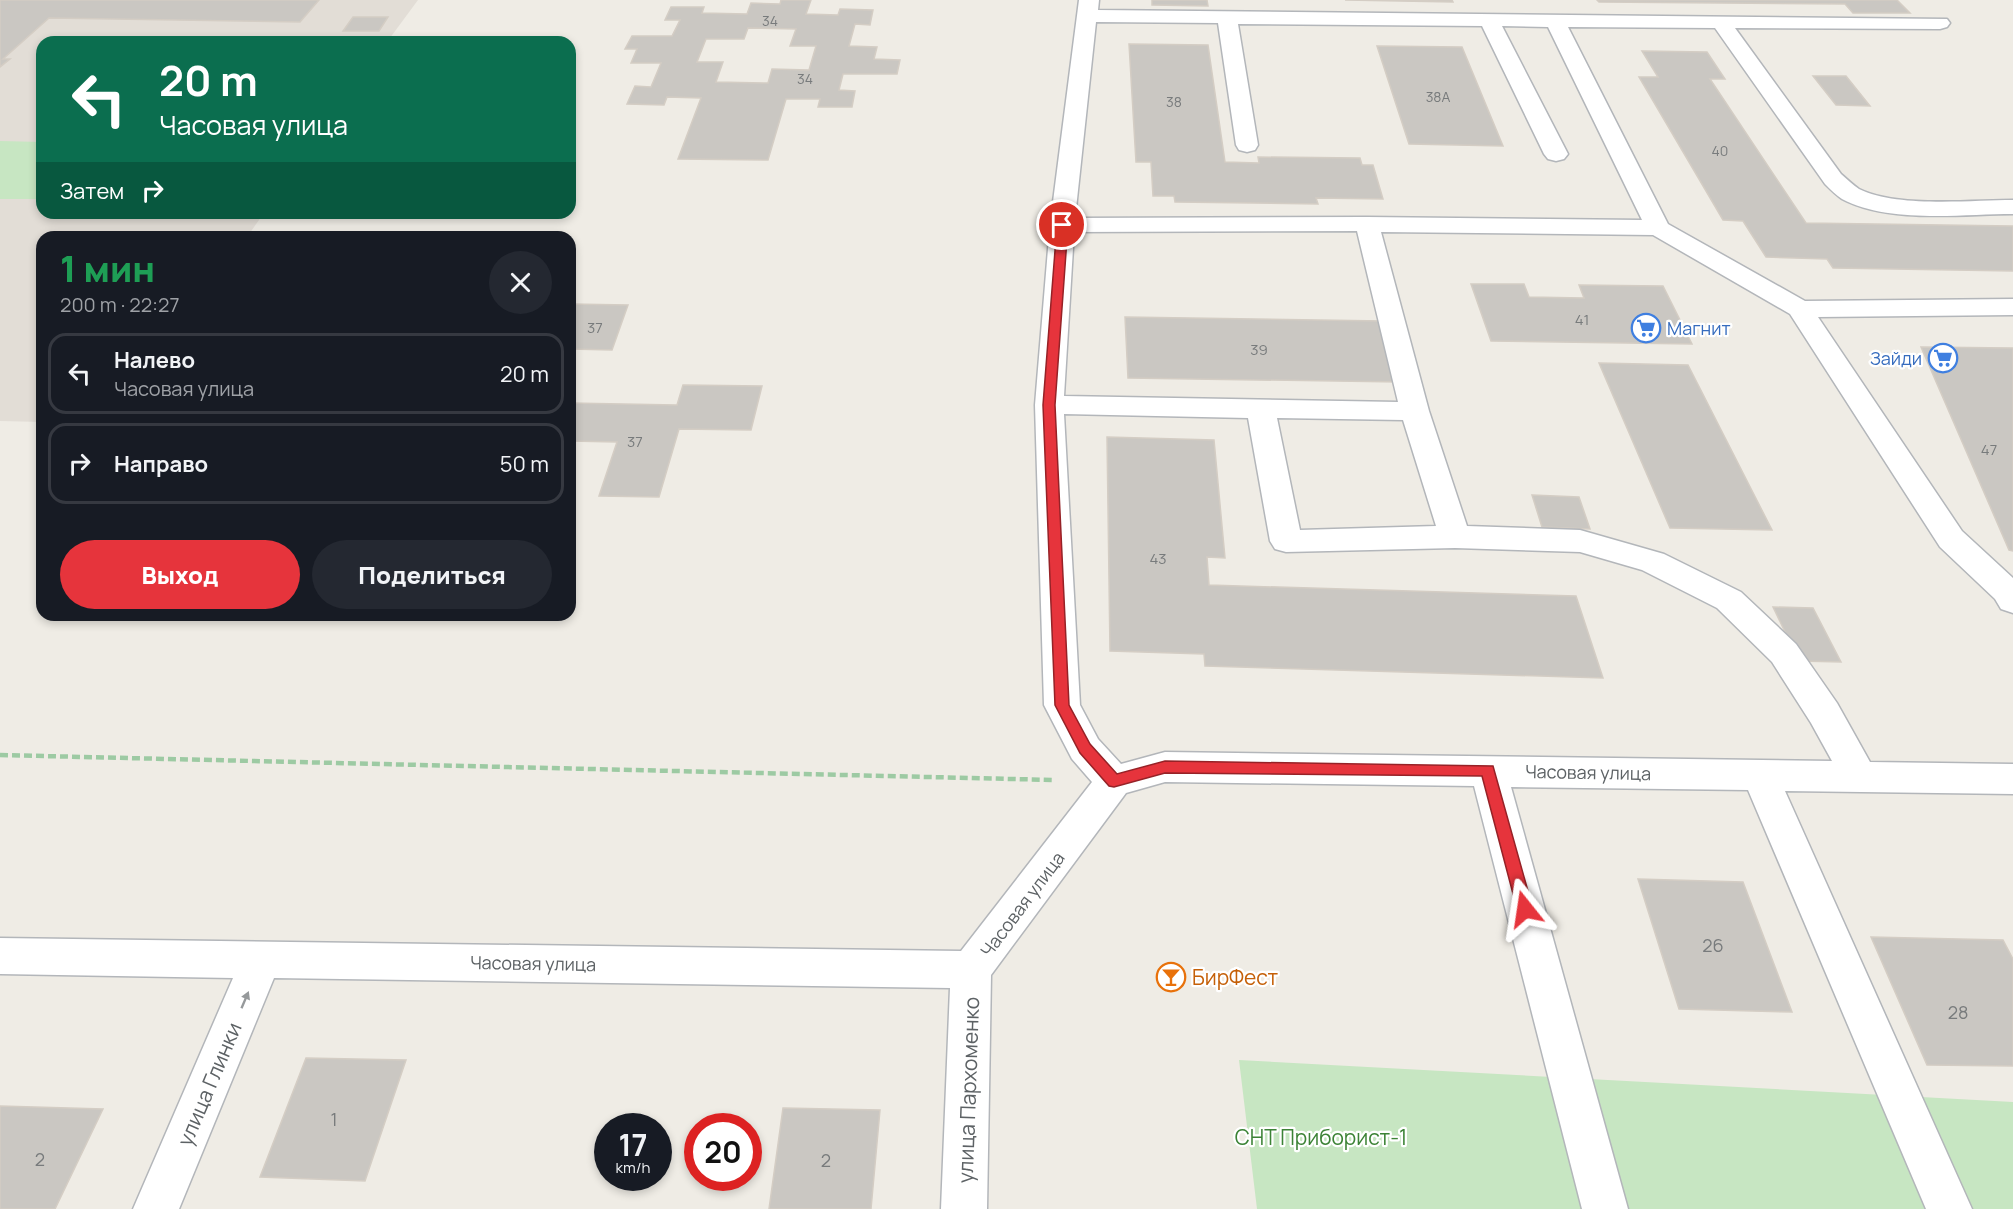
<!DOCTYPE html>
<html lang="ru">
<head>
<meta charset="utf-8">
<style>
  :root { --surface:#171b24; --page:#242831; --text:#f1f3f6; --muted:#9ea1a6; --line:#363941; --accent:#e6343c }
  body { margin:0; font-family:Manrope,sans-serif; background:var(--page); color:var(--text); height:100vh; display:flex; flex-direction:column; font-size:22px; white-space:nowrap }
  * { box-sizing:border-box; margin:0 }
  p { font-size:20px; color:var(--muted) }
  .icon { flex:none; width:33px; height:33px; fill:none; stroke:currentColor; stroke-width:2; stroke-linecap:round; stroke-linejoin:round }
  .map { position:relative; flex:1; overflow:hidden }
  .drawer { position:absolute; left:36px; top:231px; width:540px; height:390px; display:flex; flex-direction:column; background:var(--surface); border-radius:18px; box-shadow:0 3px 9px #0003 }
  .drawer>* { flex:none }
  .hud { position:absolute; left:36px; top:36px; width:540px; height:183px; border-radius:18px; box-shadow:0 3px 9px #0003; background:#0b6e4f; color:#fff; overflow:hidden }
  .speed { position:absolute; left:594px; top:1113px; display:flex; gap:12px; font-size:30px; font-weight:700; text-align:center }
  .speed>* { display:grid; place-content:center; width:78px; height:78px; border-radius:50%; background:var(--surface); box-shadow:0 3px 9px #0003; line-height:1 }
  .speed small { font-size:15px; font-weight:400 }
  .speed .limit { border:9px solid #d22; background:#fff; color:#111 }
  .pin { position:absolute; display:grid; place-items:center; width:51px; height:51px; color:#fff; margin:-26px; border:3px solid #fff; border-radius:50%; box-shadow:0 2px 6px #0007 }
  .me { position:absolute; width:66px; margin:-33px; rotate:345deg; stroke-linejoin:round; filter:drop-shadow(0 0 4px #0008) }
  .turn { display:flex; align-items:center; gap:21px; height:126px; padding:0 24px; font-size:27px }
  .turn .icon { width:78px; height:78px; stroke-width:2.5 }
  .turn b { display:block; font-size:42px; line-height:51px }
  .then { display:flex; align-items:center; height:57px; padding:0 24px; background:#0003; gap:12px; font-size:22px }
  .round { display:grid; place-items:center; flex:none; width:63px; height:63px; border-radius:32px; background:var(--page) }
  .summary { display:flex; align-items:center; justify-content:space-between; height:102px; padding:0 24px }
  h1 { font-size:36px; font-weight:800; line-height:45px; color:#1e9e55 }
  .primary-button { display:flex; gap:12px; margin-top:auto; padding:12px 24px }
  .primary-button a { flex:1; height:69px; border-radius:36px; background:var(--accent); color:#fff; font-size:24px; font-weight:800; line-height:69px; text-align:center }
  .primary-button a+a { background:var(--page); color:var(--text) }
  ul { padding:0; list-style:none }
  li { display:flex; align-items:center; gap:18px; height:81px; margin:0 12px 9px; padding:0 12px; border:3px solid var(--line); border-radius:18px }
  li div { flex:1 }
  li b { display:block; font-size:22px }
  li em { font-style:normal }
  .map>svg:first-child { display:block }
</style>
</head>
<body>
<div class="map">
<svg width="2013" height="1209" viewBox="0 0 2013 1209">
  <rect width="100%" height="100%" fill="#efece5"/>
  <!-- education -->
  <path fill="#e2ddd6" d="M0,0H418L387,42H42V213H264L247,237H42V422L0,421Z"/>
  <!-- green -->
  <path fill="#c7e6c2" d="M0,141L42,142V199H0Z
    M1239,1060L2013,1102V1209H1257Z"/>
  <!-- building -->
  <path fill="#cac7c2" stroke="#d4cdc4" stroke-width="1.5" fill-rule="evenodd" d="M0,0H319L300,22L49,18L3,59H10L0,67Z
    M781,0H811L806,14L838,15L840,9L873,10L870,25L855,24L849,46L877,47L874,59L900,60L897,74H843L839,90L855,91L852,107H818L820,99H786L768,160L678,159L701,98L667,97L664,105L627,104L635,86L651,87L661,63H631L637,49H625L632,36H672L680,20H665L671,7H704L702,13L747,14L751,3L780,4ZM748,28L796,29L790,46H816L809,70L772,69L768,83L716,82L723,62H697L706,39H744Z
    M1152,0H1207L1208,6L1152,5Z
    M1345,0H1452L1453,2Z
    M1597,0H1897L1910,13H1853L1845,4L1599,2Z
    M353,17H388L379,31H343Z
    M1129,44L1208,45L1225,162L1259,163L1258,157L1360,158L1362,165H1373L1383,199L1316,198L1318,204L1175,202L1174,196H1153L1151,162H1136Z
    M1377,46L1462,47L1503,146L1409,144Z
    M1642,51L1707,52L1725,79H1710L1806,223L2013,226V271L1833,268L1827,259L1766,257L1743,221L1723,220L1639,77H1658Z
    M1813,76H1846L1870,106L1836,105Z
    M1471,284H1524L1529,297L1584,298L1579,285L1663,286L1692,344L1491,341Z
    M570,304L628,305L612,350L570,349Z
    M1125,317L1383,321L1399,382L1128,378Z
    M1921,347L2013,348V551L2009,550Z
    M1599,363L1688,365L1772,530L1670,528Z
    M683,385L762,386L751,430L679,429L659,497L599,496L617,442L570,441V403L677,405Z
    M1107,437L1214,440L1225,558L1207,557L1209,585L1576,596L1603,678L1205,666L1204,654L1110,651Z
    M1532,495L1579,497L1590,529L1542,527Z
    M1773,607L1813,608L1841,662L1799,661Z
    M1638,879L1743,882L1792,1012L1679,1009Z
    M1871,937L2003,940L2013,959V1066L1927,1065Z
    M306,1058L406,1060L365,1181L260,1177Z
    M0,1106L103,1109L55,1209H0Z
    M783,1108L880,1110L871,1209H769Z"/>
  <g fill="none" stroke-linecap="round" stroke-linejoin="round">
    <!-- minor casing -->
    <g stroke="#b3b6ba" stroke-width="3">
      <path id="minor" d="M1079,0H1099L1098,10L1947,19L1950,23L1947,27L1940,29L1735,28L1841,174C1847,179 1853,185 1859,189C1897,208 1971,200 2013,200V214C1962,214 1889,224 1842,199C1836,195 1830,189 1825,184L1715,28L1568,27L1668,224L1805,301L2013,299V315L1818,317L1962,531L2013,578V613L2001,609L1995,599L1940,547L1790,314L1653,235L1381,232L1429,411L1467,526L1580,530L1664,554L1741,592L1796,644L1837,703L1870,762L2013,764V794L1785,791L1972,1209H1926L1748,790L1511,787L1628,1209H1582L1474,786L1165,782L1126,793L991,975L987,1209H941L950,988L274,978L179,1209H133L233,978L0,974V938L961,951L1092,782L1072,759L1044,705L1035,405L1050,225ZM1096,22L1218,23L1236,145L1239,150L1247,152L1255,150L1258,145L1238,24L1482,26L1544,154L1548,159L1556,161L1564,159L1568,154L1502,26L1548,27L1642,220L1367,217L1075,218ZM1357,231L1398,402L1064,396L1074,232ZM1064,414L1248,418L1270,541L1275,549L1286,552L1455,548L1580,552L1642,570L1717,608L1772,662L1811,723L1832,761L1165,752L1121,764L1098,739L1080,705ZM1277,418L1403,420L1436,526L1300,530Z"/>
    </g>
    <!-- path -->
    <path stroke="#9dcaa3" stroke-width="4.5" stroke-dasharray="8 4" stroke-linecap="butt" d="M0,755L1055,780"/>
    <!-- minor -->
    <use href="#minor" fill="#fff" fill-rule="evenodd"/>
  </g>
  <!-- one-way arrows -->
  <defs><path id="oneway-solid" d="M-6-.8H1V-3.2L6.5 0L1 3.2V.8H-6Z" transform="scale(1.5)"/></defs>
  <use fill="#96999b" href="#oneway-solid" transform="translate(245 1000) rotate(-67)"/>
  <!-- route -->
  <path fill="#e6343c" stroke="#962227" stroke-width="1.5" d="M1062,222L1068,225L1055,405L1069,705L1090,744L1117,774L1165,761L1493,766L1533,909L1531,914L1525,916L1519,914L1517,909L1482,776L1165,773L1114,787L1109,786L1080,753L1055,705L1043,405L1057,225Z"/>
  <!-- icons -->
  <defs>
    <g id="supermarket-ring" transform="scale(1.5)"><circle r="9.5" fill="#fff" stroke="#3f7fe0" stroke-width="1.5"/><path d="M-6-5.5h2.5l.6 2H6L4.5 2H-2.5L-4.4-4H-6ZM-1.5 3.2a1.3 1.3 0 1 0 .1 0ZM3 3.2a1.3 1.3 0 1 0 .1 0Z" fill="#3f7fe0"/></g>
    <g id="bar-ring" transform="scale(1.5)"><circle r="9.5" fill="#fff" stroke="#e8710a" stroke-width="1.5"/><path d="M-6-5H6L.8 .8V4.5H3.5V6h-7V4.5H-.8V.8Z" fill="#e8710a"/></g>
  </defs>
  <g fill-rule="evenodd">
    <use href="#supermarket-ring" x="1646" y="328"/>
    <use href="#supermarket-ring" x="1943" y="358"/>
    <use href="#bar-ring" x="1171" y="977"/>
  </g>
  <g text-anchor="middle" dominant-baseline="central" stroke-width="4.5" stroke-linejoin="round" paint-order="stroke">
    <!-- far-number labels -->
    <g font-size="14" fill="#787b7c">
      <text x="770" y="20">34</text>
      <text x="805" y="78">34</text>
      <text x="1438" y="96">38А</text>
      <text x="1174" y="101">38</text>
      <text x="1720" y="150">40</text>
    </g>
    <!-- number labels -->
    <g font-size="15" fill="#787b7c">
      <text x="1582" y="319">41</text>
      <text x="595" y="327">37</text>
      <text x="1259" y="349">39</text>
      <text x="635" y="441">37</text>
      <text x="1989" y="449">47</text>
      <text x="1158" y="558">43</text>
    </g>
    <!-- shop labels -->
    <g font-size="18" fill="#366cbe" stroke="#fff" text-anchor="start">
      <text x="1667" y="328">Магнит</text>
      <text x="1922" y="358" text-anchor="end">Зайди</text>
    </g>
    <!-- street labels -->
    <g font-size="18" fill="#5d6265" stroke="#fff">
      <text transform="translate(1588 772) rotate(1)">Часовая улица</text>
      <text transform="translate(1022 904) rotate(-53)">Часовая улица</text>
      <text transform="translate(533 963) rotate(1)">Часовая улица</text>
    </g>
    <!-- near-number labels -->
    <g font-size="18" fill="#787b7c">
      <text x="1713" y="945">26</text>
      <text x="1958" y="1012">28</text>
      <text x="334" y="1119">1</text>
      <text x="40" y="1159">2</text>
      <text x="826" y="1160">2</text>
    </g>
    <!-- near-food labels -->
    <g font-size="21" fill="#c56008" stroke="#fff" text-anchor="start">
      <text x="1192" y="977">БирФест</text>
    </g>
    <!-- near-street labels -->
    <g font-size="21" fill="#5d6265" stroke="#fff">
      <text transform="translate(209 1084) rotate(-67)">улица Глинки</text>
      <text transform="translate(968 1090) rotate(-88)">улица Пархоменко</text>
    </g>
    <!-- near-park labels -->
    <g font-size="21" fill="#3c8336" stroke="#fff">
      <text x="1321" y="1137">СНТ Приборист-1</text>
    </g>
  </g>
</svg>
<div class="speed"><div>17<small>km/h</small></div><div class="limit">20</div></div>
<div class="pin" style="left:1062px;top:225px;background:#d93025"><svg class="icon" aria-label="arrive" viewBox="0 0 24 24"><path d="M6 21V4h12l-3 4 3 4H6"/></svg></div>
<svg class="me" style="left:1525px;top:909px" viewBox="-20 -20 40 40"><path d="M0-17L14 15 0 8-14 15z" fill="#e6343c" stroke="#fff" stroke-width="4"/></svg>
<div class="hud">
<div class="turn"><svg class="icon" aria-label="left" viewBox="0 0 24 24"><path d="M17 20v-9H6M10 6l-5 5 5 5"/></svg><div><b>20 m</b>Часовая улица</div></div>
<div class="then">Затем<svg class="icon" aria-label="right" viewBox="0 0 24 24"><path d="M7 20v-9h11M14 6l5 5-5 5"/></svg></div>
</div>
<section class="drawer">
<div class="summary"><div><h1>1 мин</h1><p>200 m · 22:27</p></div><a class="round"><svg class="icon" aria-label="close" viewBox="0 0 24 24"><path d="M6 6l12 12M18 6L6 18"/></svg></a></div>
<ul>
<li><svg class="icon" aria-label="left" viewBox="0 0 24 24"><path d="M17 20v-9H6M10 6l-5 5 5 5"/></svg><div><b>Налево</b><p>Часовая улица</p></div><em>20 m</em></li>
<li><svg class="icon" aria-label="right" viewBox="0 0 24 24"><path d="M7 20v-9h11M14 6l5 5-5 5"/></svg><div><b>Направо</b></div><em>50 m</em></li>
</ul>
<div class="primary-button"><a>Выход</a><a>Поделиться</a></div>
</section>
</div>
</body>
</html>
